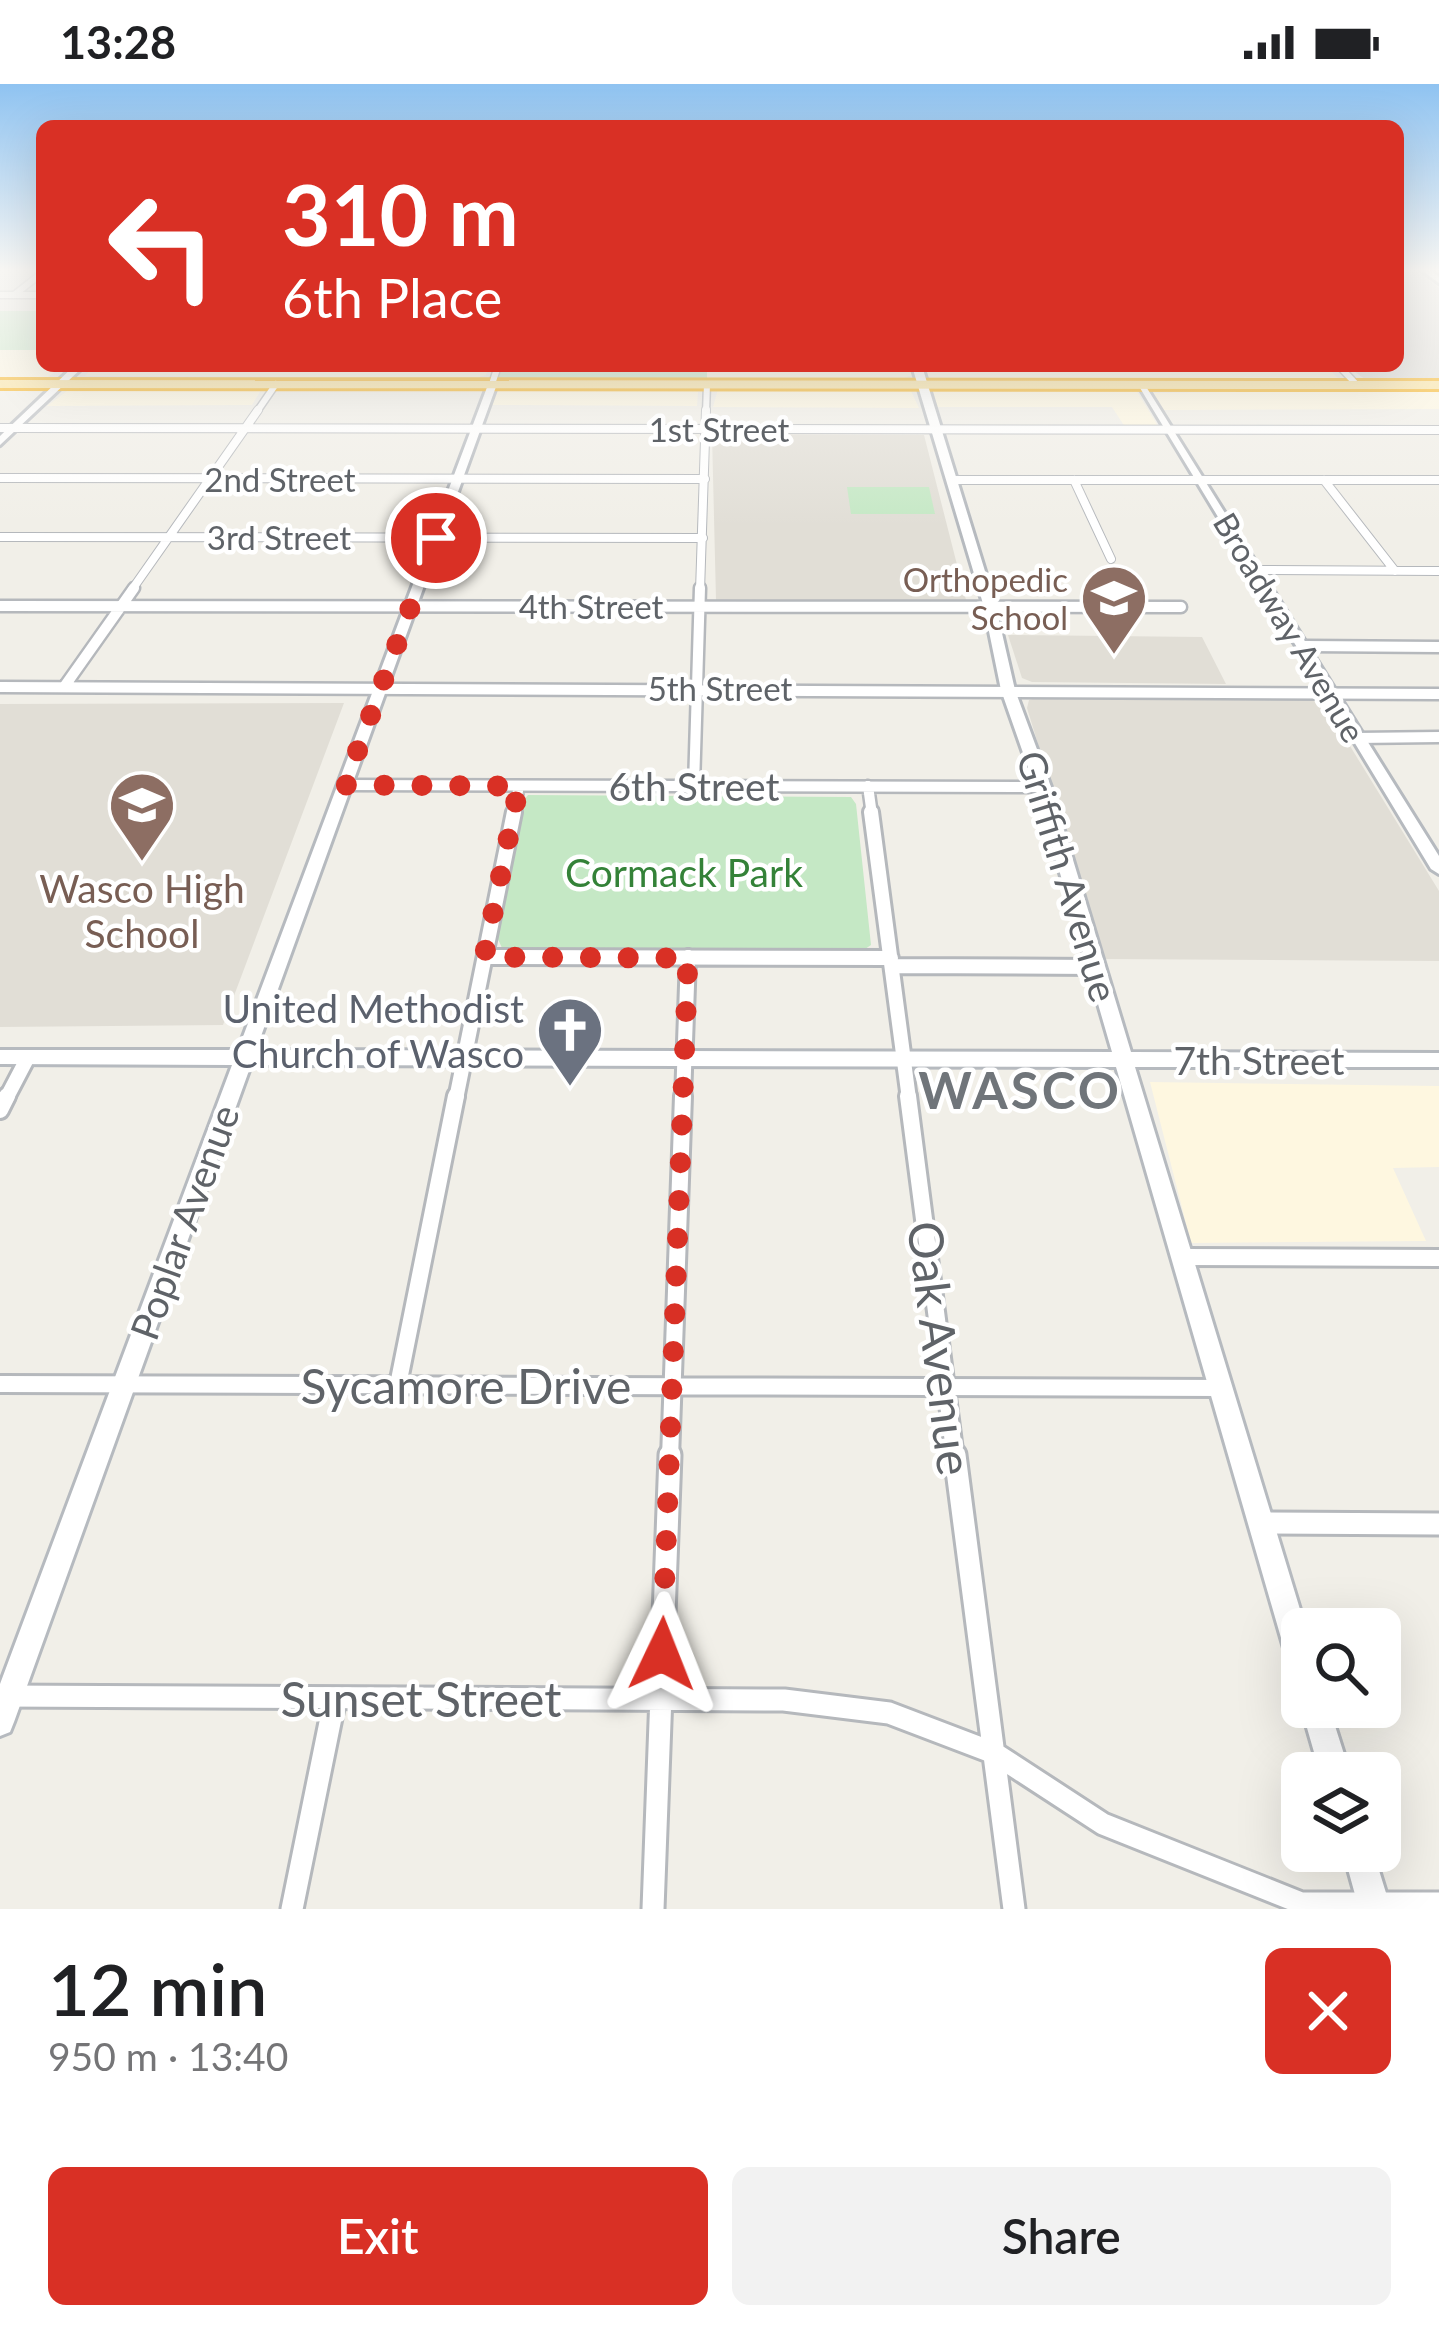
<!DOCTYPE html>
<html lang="en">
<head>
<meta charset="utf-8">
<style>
  :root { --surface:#fff; --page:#f2f2f2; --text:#202124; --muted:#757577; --accent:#d93025 }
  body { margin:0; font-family:Lato,sans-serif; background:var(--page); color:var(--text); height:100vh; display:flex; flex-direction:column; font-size:45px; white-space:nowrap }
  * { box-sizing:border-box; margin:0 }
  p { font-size:39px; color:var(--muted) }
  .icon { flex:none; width:66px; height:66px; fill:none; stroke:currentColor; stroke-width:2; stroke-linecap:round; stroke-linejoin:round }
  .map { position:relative; height:1825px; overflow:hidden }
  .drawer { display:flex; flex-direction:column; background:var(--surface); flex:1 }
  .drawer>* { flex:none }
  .guide { position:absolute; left:36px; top:36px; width:1368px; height:252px; border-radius:18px; box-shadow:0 12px 48px #0002; background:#d93025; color:#fff; overflow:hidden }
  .tools { position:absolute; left:1281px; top:1524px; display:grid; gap:24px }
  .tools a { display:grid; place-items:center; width:120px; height:120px; border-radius:18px; background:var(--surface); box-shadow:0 12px 48px #0002; font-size:60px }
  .pin { position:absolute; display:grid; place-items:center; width:102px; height:102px; color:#fff; margin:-51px; border:6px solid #fff; border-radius:50%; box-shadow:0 3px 12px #0007 }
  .me { position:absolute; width:132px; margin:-66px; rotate:2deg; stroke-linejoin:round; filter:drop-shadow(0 0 9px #0008) }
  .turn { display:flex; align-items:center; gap:42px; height:252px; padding:0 48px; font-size:54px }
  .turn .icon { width:156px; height:156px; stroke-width:2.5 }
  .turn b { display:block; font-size:84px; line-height:102px }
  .round { display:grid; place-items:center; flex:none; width:126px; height:126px; border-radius:18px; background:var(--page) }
  .headline { display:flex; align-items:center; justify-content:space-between; height:204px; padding:0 48px }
  h1 { font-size:72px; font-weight:600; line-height:90px }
  .action { display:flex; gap:24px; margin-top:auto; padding:24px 48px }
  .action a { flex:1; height:138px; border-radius:18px; background:var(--accent); color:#fff; font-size:48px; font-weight:600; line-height:138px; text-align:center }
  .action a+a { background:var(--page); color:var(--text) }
  .status { display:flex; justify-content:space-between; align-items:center; height:84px; padding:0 60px; background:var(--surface); direction:ltr }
  .status svg { height:33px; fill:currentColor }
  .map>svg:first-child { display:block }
</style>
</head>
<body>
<div class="status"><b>13:28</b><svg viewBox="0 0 49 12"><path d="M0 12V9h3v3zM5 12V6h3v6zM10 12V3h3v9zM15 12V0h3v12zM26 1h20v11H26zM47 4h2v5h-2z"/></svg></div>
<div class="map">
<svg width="1439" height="1825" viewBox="0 0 1439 1825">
  <rect width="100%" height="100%" fill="#f1efe8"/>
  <!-- commercial -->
  <path fill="#fef7e0" d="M0,266H42V282H62L48,293L0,294Z
    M93,282H489L486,291L476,294L85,292Z
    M707,282H909L912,291L902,295H707Z
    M924,282H1326L1340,296H935L927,294Z
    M71,304H249L261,306L252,321L47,322Z
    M506,305H690L698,308L697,322L491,321L496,308Z
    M718,305H910L919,324L713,323Z
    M1430,305L1439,309V325L1159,326L1152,309Z
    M931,306H1136L1158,342L1125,343L1112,323H936Z
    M1150,998L1439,1002V1083L1393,1084L1426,1157L1191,1159Z"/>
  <!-- industrial -->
  <path fill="#e0deda" d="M1398,186H1416L1439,204V296H1366L1347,282H1398Z"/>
  <!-- education -->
  <path fill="#e1ded6" d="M712,350L924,351L966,516H716Z
    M1008,551L1202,553L1226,600L1032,598L1022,594Z
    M1039,613L1305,614L1323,618L1439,807V877L1104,875L1027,624L1029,616Z
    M344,619L223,941L0,943V620Z"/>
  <!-- green -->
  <path fill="#c5e8c5" d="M0,227H42V266H0Z
    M503,282H707V295H498Z
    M847,403H929L935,430H851Z
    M528,711L851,713L856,720L871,861L862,867L502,864L497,853L523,717Z"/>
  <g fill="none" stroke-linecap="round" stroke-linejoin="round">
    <!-- street-far5 casing -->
    <g stroke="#b5b8bc" stroke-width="9">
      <path id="street-far5" d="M0,211H42
        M14,211L42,189
        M1339,282L1357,301
        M492,300L498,282
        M256,329L276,300
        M706,329L707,300"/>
    </g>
    <!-- street-far4 casing -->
    <g stroke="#b5b8bc" stroke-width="10">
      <path id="street-far4" d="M0,344L1439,346
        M0,394L705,395
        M952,396H1439
        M1074,396L1111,475
        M1324,396L1395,487
        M0,453L703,454
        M1257,486L1439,487
        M131,507L258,326
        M700,507L706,326"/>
    </g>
    <!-- street-far3 casing -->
    <g stroke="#b5b8bc" stroke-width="15">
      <path id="street-far3" d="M0,522L1181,523
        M1305,562L1439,563
        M0,603L1439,610
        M64,603L134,504
        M1357,654L1439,653
        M345,701L1043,703
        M694,702L700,504
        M868,702L872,731
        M513,731L519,702"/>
    </g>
    <!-- street-far2 casing -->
    <g stroke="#b5b8bc" stroke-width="20">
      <path id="street-far2" d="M871,728L909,1015
        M485,873L891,874
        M892,882L1097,883
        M6,1015L28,973
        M456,1015L514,728
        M683,1015L688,873"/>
    </g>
    <!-- street-far1 casing -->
    <g stroke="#b5b8bc" stroke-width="22">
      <path id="street-far1" d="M908,1012L955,1374
        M0,1026L7,1012
        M1182,1173L1439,1174
        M0,1300L1221,1304
        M398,1301L456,1012
        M670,1374L683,1012"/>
    </g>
    <!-- street casing -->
    <g stroke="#b5b8bc" stroke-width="27">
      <path id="street" d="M955,1371L1014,1825
        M1261,1439L1439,1440
        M0,1612L784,1616L889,1629L994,1669L1103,1740L1301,1819H1439
        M292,1825L335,1614
        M653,1825L670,1371"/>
    </g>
    <!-- secondary casing -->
    <g stroke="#b6babf" stroke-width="6">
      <path id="secondary" d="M1421,186H1430L1439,193V199Z
        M74,282H84L0,361V352Z
        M912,282H922L996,523L1015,606L1051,703L1131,968L1439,969V983H1135L1306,1545H1302V1592L1292,1588L1288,1578L1116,983L251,981L14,1638L10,1648L0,1652V1600L232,981L0,980V966H238L489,298L497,300L256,966L1112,968L1035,703L1001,606L984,523Z
        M1137,299L1145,301L1439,772V790L1431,785Z
        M1302,1620V1623H1329L1350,1689H1320L1301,1623Z
        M1343,1767H1373L1391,1825H1359Z"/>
    </g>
    <!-- highway casing -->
    <g stroke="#f9ab00" stroke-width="6">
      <path id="highway" d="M0,296L1439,297V305L0,304Z"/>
    </g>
    <!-- street-far5 -->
    <use href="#street-far5" stroke="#fff" stroke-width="6"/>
    <!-- street-far4 -->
    <use href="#street-far4" stroke="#fff" stroke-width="8"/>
    <!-- street-far3 -->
    <use href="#street-far3" stroke="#fff" stroke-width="10"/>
    <!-- street-far2 -->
    <use href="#street-far2" stroke="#fff" stroke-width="14"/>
    <!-- street-far1 -->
    <use href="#street-far1" stroke="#fff" stroke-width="16"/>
    <!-- street -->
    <use href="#street" stroke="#fff" stroke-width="21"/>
    <!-- secondary -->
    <use href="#secondary" fill="#fff" fill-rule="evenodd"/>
    <!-- highway -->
    <use href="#highway" fill="#fde293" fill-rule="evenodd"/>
  </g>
  <!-- sky -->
  <linearGradient id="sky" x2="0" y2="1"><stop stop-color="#8fc3f1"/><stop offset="0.42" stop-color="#f9f8f5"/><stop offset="1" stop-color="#f9f8f5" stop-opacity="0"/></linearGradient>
  <rect width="1439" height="442" fill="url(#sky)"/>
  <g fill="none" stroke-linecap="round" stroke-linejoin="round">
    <!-- route -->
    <path stroke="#d93025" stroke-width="21" stroke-dasharray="0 37.8" d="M436,454L345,701L519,702L484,873L688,874L662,1570"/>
  </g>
  <!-- icons -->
  <defs>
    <g id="school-pin" transform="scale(3.45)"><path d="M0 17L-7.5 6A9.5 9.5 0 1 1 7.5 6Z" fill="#8d6e63" stroke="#fff"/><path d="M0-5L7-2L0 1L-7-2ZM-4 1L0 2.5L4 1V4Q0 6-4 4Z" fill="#fff"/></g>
    <g id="church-pin" transform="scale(3.45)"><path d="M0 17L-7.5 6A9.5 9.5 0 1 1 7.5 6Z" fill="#6b7280" stroke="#fff"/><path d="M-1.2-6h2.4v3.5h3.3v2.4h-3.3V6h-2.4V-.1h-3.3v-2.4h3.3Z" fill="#fff"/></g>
  </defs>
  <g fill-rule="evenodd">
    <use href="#school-pin" x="1114" y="514"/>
    <use href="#school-pin" x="142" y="721"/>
    <use href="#church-pin" x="570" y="946"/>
  </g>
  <g text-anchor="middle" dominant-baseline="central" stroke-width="9" stroke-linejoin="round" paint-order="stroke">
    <!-- far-street labels -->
    <g font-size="33" fill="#5f6368" stroke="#fff">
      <text x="719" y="345">1st Street</text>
      <text x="280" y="395">2nd Street</text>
      <text x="279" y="453">3rd Street</text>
      <text x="591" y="522">4th Street</text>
      <text transform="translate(1290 543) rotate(59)">Broadway Avenue</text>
      <text x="720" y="604">5th Street</text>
    </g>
    <!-- far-education labels -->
    <g font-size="33" fill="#785e54" stroke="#fff" text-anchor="end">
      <text x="1068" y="495">Orthopedic<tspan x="1068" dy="38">School</tspan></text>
    </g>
    <!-- street labels -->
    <g font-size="39" fill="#5f6368" stroke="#fff">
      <text x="694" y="702">6th Street</text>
      <text transform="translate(1068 792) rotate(73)">Griffith Avenue</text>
      <text x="1259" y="976">7th Street</text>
      <text transform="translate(184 1138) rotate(-70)">Poplar Avenue</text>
    </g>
    <!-- park labels -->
    <g font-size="39" fill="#348238" stroke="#fff">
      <text x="684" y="788">Cormack Park</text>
    </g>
    <!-- education labels -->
    <g font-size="39" fill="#785e54" stroke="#fff">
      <text x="142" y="804">Wasco High<tspan x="142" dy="45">School</tspan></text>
    </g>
    <!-- worship labels -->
    <g font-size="39" fill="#5b616d" stroke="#fff" text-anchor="end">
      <text x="524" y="924">United Methodist<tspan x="524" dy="45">Church of Wasco</tspan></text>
    </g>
    <!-- near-street labels -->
    <g font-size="48" fill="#5f6368" stroke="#fff">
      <text transform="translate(941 1264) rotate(83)">Oak Avenue</text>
      <text x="466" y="1301">Sycamore Drive</text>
      <text x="421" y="1614">Sunset Street</text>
    </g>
    <!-- district labels -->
    <g font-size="51" font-weight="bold" letter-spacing="3" fill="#70757a" stroke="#fff">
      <text x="1020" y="1005">WASCO</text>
    </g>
  </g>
</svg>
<div class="tools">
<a><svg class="icon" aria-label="search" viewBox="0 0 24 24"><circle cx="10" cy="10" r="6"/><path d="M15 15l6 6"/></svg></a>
<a><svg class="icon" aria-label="layers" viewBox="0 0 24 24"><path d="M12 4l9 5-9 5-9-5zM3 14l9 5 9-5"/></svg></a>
</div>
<div class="pin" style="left:436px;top:454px;background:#d93025"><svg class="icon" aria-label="arrive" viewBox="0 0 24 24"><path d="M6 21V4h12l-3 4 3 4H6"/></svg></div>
<svg class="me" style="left:662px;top:1570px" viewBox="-20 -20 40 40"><path d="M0-17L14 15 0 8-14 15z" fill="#d93025" stroke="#fff" stroke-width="4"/></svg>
<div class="guide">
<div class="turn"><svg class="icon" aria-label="left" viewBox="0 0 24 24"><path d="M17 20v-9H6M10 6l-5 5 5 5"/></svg><div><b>310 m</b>6th Place</div></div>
</div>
</div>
<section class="drawer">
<div class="headline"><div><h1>12 min</h1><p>950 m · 13:40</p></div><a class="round" style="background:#d93025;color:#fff"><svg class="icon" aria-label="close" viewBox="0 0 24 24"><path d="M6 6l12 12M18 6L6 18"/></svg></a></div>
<div class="action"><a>Exit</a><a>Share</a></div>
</section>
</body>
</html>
